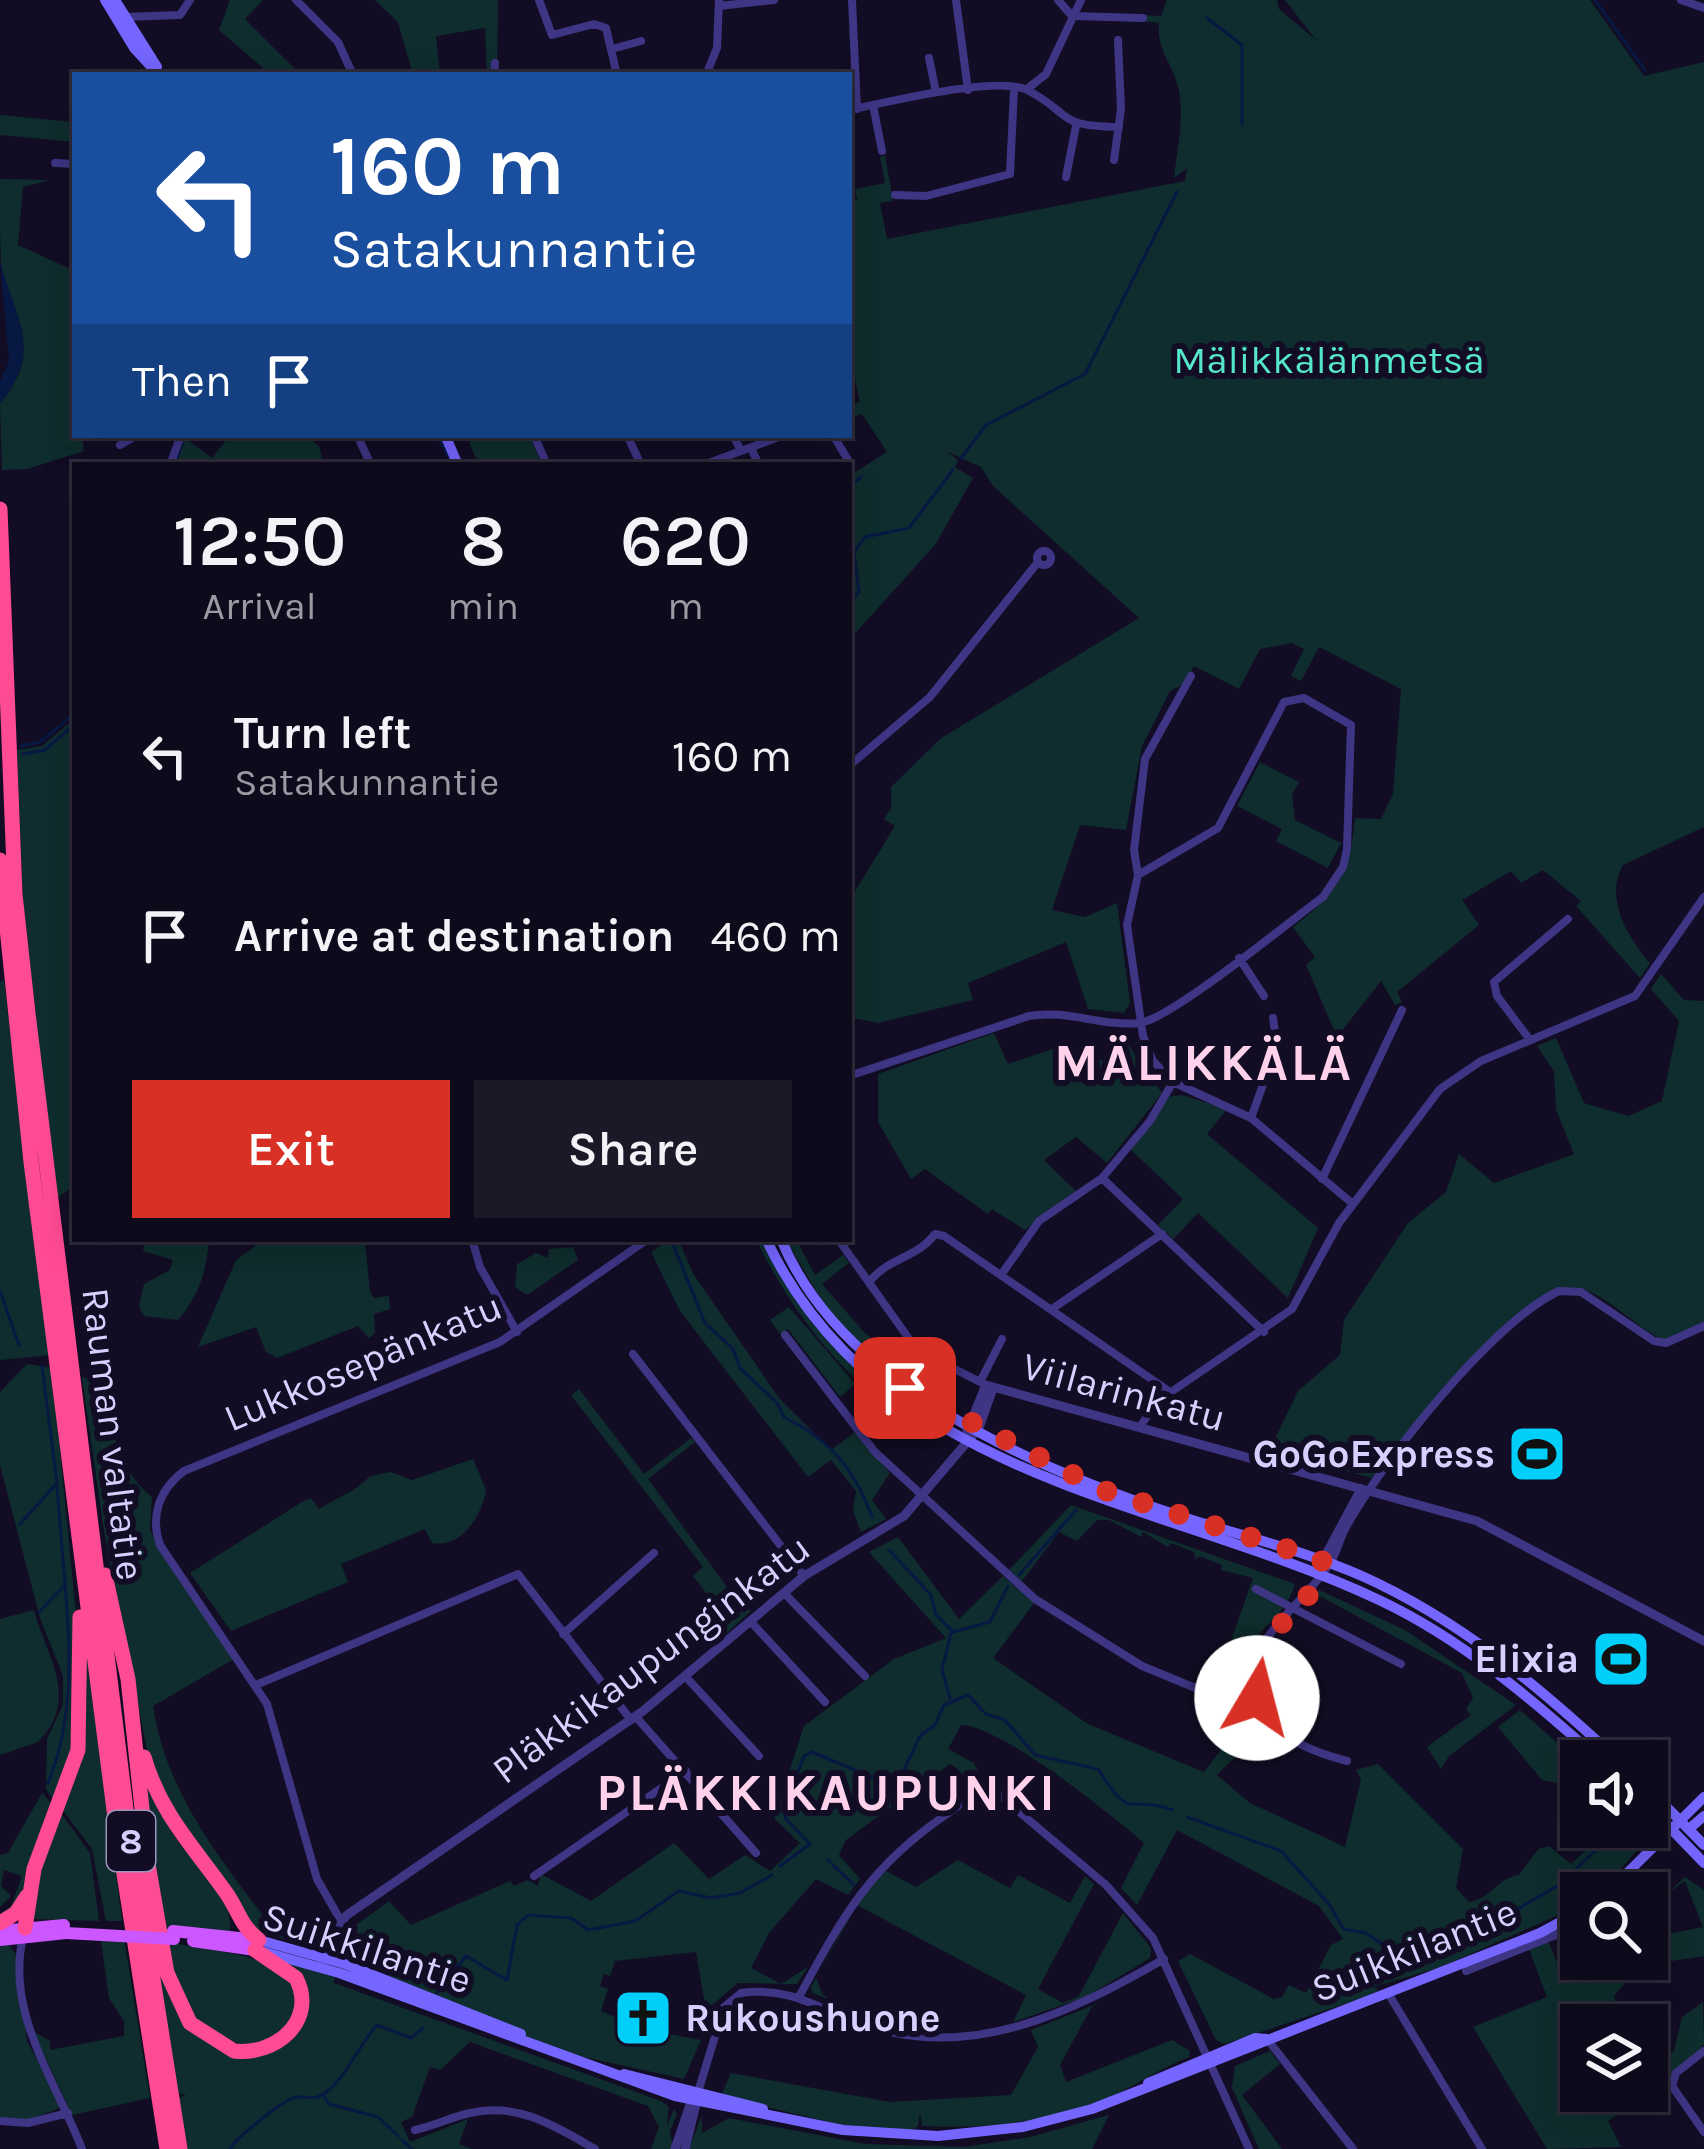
<!DOCTYPE html>
<html lang="en">
<head>
<meta charset="utf-8">
<style>
  :root { --surface:#0e0a1b; --page:#1c1828; --text:#f1f3f6; --muted:#9b9aa3; --line:#2e2b3a; --accent:#d93025 }
  body { margin:0; font-family:Karla,sans-serif; background:var(--page); color:var(--text); height:100vh; display:flex; flex-direction:column; font-size:45px; white-space:nowrap }
  * { box-sizing:border-box; margin:0 }
  p { font-size:39px; color:var(--muted) }
  .icon { flex:none; width:66px; height:66px; fill:none; stroke:currentColor; stroke-width:2; stroke-linecap:round; stroke-linejoin:round }
  .map { position:relative; flex:1; overflow:hidden }
  .sheet { position:absolute; left:72px; top:462px; width:780px; height:780px; display:flex; flex-direction:column; background:var(--surface); border-radius:0px; box-shadow:0 6px 30px #0003,0 0 0 3px var(--line) }
  .sheet>* { flex:none }
  .banner { position:absolute; left:72px; top:72px; width:780px; height:366px; border-radius:0px; box-shadow:0 6px 30px #0003,0 0 0 3px var(--line); background:#1a4fa0; color:#fff; overflow:hidden }
  .buttons { position:absolute; left:1560px; top:1740px; display:grid; gap:24px }
  .buttons a { display:grid; place-items:center; width:108px; height:108px; border-radius:0px; background:var(--surface); box-shadow:0 6px 30px #0003,0 0 0 3px var(--line); font-size:60px }
  .pin { position:absolute; display:grid; place-items:center; width:102px; height:102px; color:#fff; margin:-51px; border-radius:24px; box-shadow:0 6px 18px #0006 }
  .me { position:absolute; width:132px; margin:-66px; rotate:8deg; stroke-linejoin:round; filter:drop-shadow(0 0 9px #0008) }
  .turn { display:flex; align-items:center; gap:42px; height:252px; padding:0 60px; font-size:54px }
  .turn .icon { width:156px; height:156px; stroke-width:2.5 }
  .turn b { display:block; font-size:84px; line-height:102px }
  .then { display:flex; align-items:center; height:114px; padding:0 60px; background:#0003; gap:24px; font-size:45px }
  .eta { display:flex; justify-content:space-evenly; align-items:center; height:204px; text-align:center }
  .eta b { font-size:72px; font-weight:600; line-height:84px }
  .cta { display:flex; gap:24px; margin-top:auto; padding:24px 60px }
  .cta a { flex:1; height:138px; border-radius:0px; background:var(--accent); color:#fff; font-size:48px; font-weight:600; line-height:138px; text-align:center }
  .cta a+a { background:var(--page); color:var(--text) }
  ul { padding:0; list-style:none }
  li { display:flex; align-items:center; gap:36px; height:180px; padding:0 60px }
  li div { flex:1 }
  li b { display:block; font-size:45px }
  li em { font-style:normal }
  .map>svg:first-child { display:block }
</style>
</head>
<body>
<div class="map">
<svg width="1704" height="2149" viewBox="0 0 1704 2149">
  <rect width="100%" height="100%" fill="#120d24"/>
  <!-- green -->
  <path fill="#0f2d2e" d="M230,0H263L245,19L301,75H271L219,30Z
    M375,0H498L497,75H487L485,28L436,36L440,75H413L398,22Z
    M1167,0H1277L1279,9L1316,40L1285,0H1590L1644,76L1704,62V827L1623,865C1604,898 1628,938 1650,963L1640,978L1576,906L1581,901L1543,870L1521,883L1511,871L1462,900L1479,925L1397,992L1402,1002L1395,1005L1381,981L1337,1037L1306,965L1315,957L1293,927C1336,895 1351,871 1355,818L1381,819L1393,794L1401,689L1319,647L1301,681L1291,676L1304,649L1292,643L1260,649L1239,689L1194,666L1184,684L1170,691L1142,746L1126,830L1080,825L1052,910L1085,917L1117,903L1130,1003L1124,1013L1088,1009L1066,942L968,983L973,1000L878,1023L849,1017V901L895,826L884,819L891,808V787L940,739L1139,618L993,486L981,467L946,451L958,460L955,467L973,478L935,545L849,640V476L887,452L862,414L849,418V406L860,402L849,354V202L857,200L855,189L885,183L880,157L885,156L893,201L880,203L887,239L1185,181L1187,168L1174,178C1177,146 1186,115 1177,83C1169,58 1157,49 1159,23L1143,21L1144,15L1161,16Z
    M0,115L75,122V142L0,135Z
    M0,179L50,180L23,187L18,245L75,271V435H82L84,451L27,469L2,470L0,403C46,350 13,317 1,264C0,238 0,206 0,179Z
    M230,435H307L320,448L323,465H174L185,438L212,458Z
    M466,435H530L542,465H479Z
    M75,718V1185L56,1199L23,899L17,750L42,746Z
    M1260,762L1299,782L1292,795L1295,820L1341,843L1328,868L1276,841L1282,829L1237,806Z
    M1661,974L1684,1000L1704,1001V1322L1664,1340C1635,1328 1606,1292 1576,1288C1522,1280 1408,1437 1376,1479L1269,1451L1298,1391L1340,1355L1344,1320L1408,1223L1446,1192L1459,1154L1494,1183L1574,1154L1556,1110L1554,1071L1537,1046L1556,1038L1584,1103L1628,1116L1662,1101L1679,1021L1651,989Z
    M4,980L49,1355L0,1360V982Z
    M994,1033L1008,1064L1065,1045L1103,1061L1127,1043L1162,1093L1107,1163L1076,1137L1044,1160L1076,1191L1025,1230L992,1209L988,1214L925,1169L911,1179L878,1122V1074Z
    M1182,1095L1227,1109L1207,1134L1318,1228L1288,1298L1198,1213L1173,1239L1158,1225L1183,1199L1131,1150L1167,1097Z
    M209,1239C207,1270 199,1296 178,1320L144,1316L139,1306L144,1284L170,1270L173,1260L143,1251L145,1240Z
    M265,1239H381L365,1242L370,1292L374,1298L389,1296L390,1309L374,1314L375,1333L369,1338L358,1326L277,1358L266,1352L256,1327L198,1347L236,1260Z
    M670,1239H678L694,1275L779,1398L831,1450L855,1432L890,1473L872,1500L886,1519L861,1532L853,1511L856,1491L831,1460L808,1477L680,1311L651,1252Z
    M756,1239H761L825,1337L942,1441C859,1399 795,1321 756,1239Z
    M786,1239H796L815,1275L843,1255L849,1263L822,1284L864,1332L897,1357L908,1356L920,1389C856,1367 817,1294 786,1239Z
    M573,1247L578,1260L527,1295L515,1287L517,1264L536,1253L548,1258L549,1249Z
    M789,1307L855,1384L840,1397L788,1329L780,1334L770,1320Z
    M27,1364L52,1368L77,1625V1724L56,1804L46,1789L47,1739L63,1705V1676L40,1618L0,1465V1392Z
    M82,1377L103,1380C110,1421 116,1469 152,1497L150,1529L158,1548L234,1659L153,1706C166,1790 214,1851 264,1917L283,1922L297,1942L258,1933L197,1854L150,1765L104,1532Z
    M579,1389L644,1474L691,1438L695,1442L648,1479L741,1606L751,1611L714,1645L704,1633L724,1616L693,1576L703,1567L571,1395Z
    M473,1459L486,1490C481,1516 463,1548 432,1543L425,1529L341,1564L348,1582L231,1631L190,1573L302,1502L311,1498L319,1509C336,1498 357,1491 370,1476L391,1472L412,1480Z
    M1071,1505L1295,1584C1282,1631 1233,1628 1246,1698L1213,1692L1253,1578L1221,1570L1222,1565L1199,1556L1196,1560L1194,1552L1171,1543L1168,1547L1143,1532L1141,1537L1109,1520H1097L1077,1541L1059,1532L1022,1581L1009,1570Z
    M898,1537L959,1619L1003,1576L1034,1603L993,1658L1088,1724L1204,1772L1246,1717L1265,1728L1217,1775L1250,1803L1345,1847L1361,1779L1356,1770L1378,1764L1463,1849L1456,1888L1469,1902C1492,1899 1496,1878 1519,1875L1538,1849L1549,1846L1571,1864L1611,1827H1645L1642,1845L1599,1893H1581V1905L1441,1967L1373,1987L1379,1990L1365,1997L1225,2044L1216,2040L1178,1961L1190,1954L1274,1999L1282,1997L1289,1985L1306,1993L1331,1945L1343,1939L1319,1906L1177,1830L1137,1905L1121,1888L1144,1843C1112,1815 1000,1725 961,1725L948,1749L974,1763L984,1784L960,1797L958,1769L950,1764L846,1840L839,1855L860,1879L848,1895L816,1879L769,1933L751,1968L781,1984L808,1967L797,1984L738,1983L706,2010L696,1952L615,1961L610,1976L604,1974L600,1986L608,1989L601,2011L629,2023L626,2032L649,2039L652,2031L701,2040L684,2079L570,2054L413,1989L346,1952L345,1942L356,1925L389,1901L411,1925L510,1881L514,1886L528,1880L538,1886L541,1874L591,1901L674,1843L709,1879L745,1855L770,1871L800,1843L774,1818L804,1726L894,1659L946,1638L869,1552Z
    M1319,1590L1405,1630L1516,1705L1449,1756L1441,1769L1427,1747L1471,1715L1466,1709L1473,1698L1462,1673L1316,1594Z
    M34,1610C46,1657 81,1697 38,1742L0,1755V1619Z
    M84,1623L122,1921H106L92,1849L62,1809C83,1745 87,1690 84,1623Z
    M1520,1710L1581,1764L1562,1784L1542,1780L1498,1727Z
    M145,1771C153,1792 161,1814 173,1834C193,1866 234,1892 230,1933L162,1927Z
    M42,1793L55,1807L19,1905L0,1914L11,1906L22,1876L4,1870L1,1886L11,1896L0,1907V1855L8,1853Z
    M61,1813L90,1853L99,1921L33,1919L37,1869Z
    M958,1860L1010,1888L1018,1875L1070,1903L1085,1876L1094,1884L1038,1989L1063,2003L1079,1996L1123,1913L1151,1948L1150,1958L1086,1997L1013,2022L1026,1995L857,1905L816,1978L823,1995L846,2007L813,1993L811,1987L852,1911L884,1870L916,1887Z
    M1685,1877L1704,1890V1956L1639,1966L1614,1996L1623,2025H1581V2091H1647V2060L1658,2064L1674,2051L1682,2017L1703,2002L1704,2045L1661,2085L1608,2121L1621,2147L1547,2149L1473,2027L1547,1997L1529,1949L1548,1941L1566,1984L1605,1959H1647V1938L1703,1927L1685,1881L1665,1895Z
    M124,1939L150,2098L72,2115L33,2031L50,2041V2050L124,2036V2021L109,1998L101,1941Z
    M8,1943L16,1955L27,2041L62,2107L26,2121L0,2118V1944Z
    M152,1943L194,2032L259,2053L306,2003L277,1960L335,1977L334,1983L661,2101L669,2107L667,2126L674,2109L677,2114L670,2131L673,2149H651L659,2127L648,2106L470,2042L440,2070L430,2067L412,2117L401,2122L410,2142L468,2119L459,2144L472,2149H187L179,2098L186,2095L178,2093Z
    M175,1943C219,1954 276,1950 298,1996L291,2025L252,2047C186,2032 182,2005 166,1944Z
    M1099,2003L1091,2008L1060,2065L1066,2082L1172,2040L1190,2051L1189,2057C1161,2068 1140,2083 1110,2097C1051,2124 981,2129 922,2126L920,2112L918,2126L912,2130L854,2128L721,2096L731,2073L890,2102L1011,2095L1038,2047L1031,2030Z
    M1270,2051L1280,2064L1242,2095L1282,2149H1259L1232,2088L1235,2066Z
    M702,2115V2133L729,2118L865,2144L964,2147L1030,2137L1109,2115L1092,2149H689Z"/>
  <!-- water -->
  <path fill="#071843" d="M0,260C13,314 46,350 0,403V381L9,361Z"/>
  <g fill="none" stroke-linecap="round" stroke-linejoin="round">
    <!-- stream -->
    <path stroke="#071843" stroke-width="3" d="M1595,0L1645,70
      M1207,18L1242,45V124
      M437,435L450,460
      M961,458L986,425L1085,374L1177,192
      M175,465L182,444
      M849,487L861,477
      M852,600L859,592L854,552L865,537L909,528L953,470
      M21,746L40,742L75,713
      M23,754L45,750L75,724
      M673,1244L705,1323L733,1349L740,1368L777,1403L784,1417C830,1440 854,1468 872,1517
      M0,1291L19,1345
      M20,1524L57,1483L42,1366
      M889,1550L931,1595L936,1615L953,1632
      M1019,1575L1076,1510
      M39,1612L65,1585L57,1487
      M953,1632L990,1622L1008,1586
      M950,1698L942,1670L951,1633
      M48,1783C74,1719 71,1653 65,1585
      M1187,1817L1281,1851L1328,1903L1344,1929L1366,1933L1416,1968L1559,1885L1620,1827
      M828,1860L853,1884
      M780,1866L810,1844L786,1819L784,1809L804,1756L812,1752L872,1777L902,1774L920,1736L935,1725L944,1705L968,1695L986,1714L1005,1720L1035,1755L1098,1769C1134,1825 1125,1793 1173,1810
      M437,1993L466,1956L507,1980L517,1925L528,1915L571,1918L588,1930L635,1921L679,1891L711,1898L740,1893L772,1875
      M324,2096L329,2104L378,2117L398,2136
      M402,2140L412,2149
      M230,2149C237,2137 284,2099 297,2097C308,2096 315,2101 325,2093C348,2075 358,2046 377,2025L411,2038L423,2028"/>
    <!-- minor -->
    <path stroke="#3e3585" stroke-width="8" d="M296,0L338,42L353,75
      M539,0L552,35L594,24L606,28L617,75
      M852,0L857,109
      M956,0L968,90
      M1058,0L1072,16L1143,18
      M1681,0L1704,8
      M719,6L774,0
      M123,17L180,15L190,0
      M612,49L641,41
      M929,58L936,92
      M494,75L495,63
      M706,75L717,48L719,0
      M1027,89L1046,74L1081,0
      M873,105L882,151
      M849,110C884,103 996,75 1027,90C1074,114 1053,126 1119,127
      M1114,160L1121,109L1118,40
      M55,163L75,164
      M1066,177L1076,126
      M895,195L926,196L1010,174L1014,89
      M357,435L371,465
      M534,435L547,465
      M627,435L641,465
      M733,435L741,451
      M833,435L848,460
      M120,445L137,435
      M751,448L759,465
      M170,465L181,435
      M703,465L784,435
      M1037 558a7 7 0 1 1 14 0a7 7 0 1 1-14 0Z
      M849,766L930,697L1038,562
      M1239,958L1264,996
      M1530,1040L1497,996L1494,982L1568,919
      M849,1076L1029,1016C1067,1009 1102,1027 1139,1023C1169,1021 1291,920 1323,897L1343,867L1347,849L1351,725L1304,698L1284,702L1218,828L1138,875
      M1173,1082L1153,1061L1143,1036L1127,925L1138,875L1134,850L1145,759L1191,676
      M1251,1118L1277,1046L1273,1018
      M1102,1178L1264,1332
      M1322,1179L1402,1010
      M472,1239L480,1267L517,1332
      M838,1239L917,1350L986,1385
      M1001,1275L1039,1221L1102,1178L1150,1121L1173,1082L1251,1118L1353,1204
      M871,1280C890,1257 917,1258 935,1234L944,1236L1170,1392
      M1052,1309L1162,1234
      M785,1335L875,1452L1035,1599L1142,1666L1227,1701
      M633,1354L804,1576
      M980,1382L1002,1339
      M1141,1425L1158,1401L1292,1309L1339,1223L1440,1089L1481,1061L1635,996L1704,897
      M1322,1561L1361,1488
      M1256,1589L1401,1664
      M784,1593L865,1676
      M750,1621L825,1702
      M563,1634L654,1553
      M685,1676L759,1756
      M256,1685L518,1574L631,1720
      M636,1717L756,1853
      M1347,1761C1303,1750 1252,1728 1254,1675C1255,1632 1309,1599 1330,1563C1337,1553 1339,1540 1345,1529C1381,1463 1492,1322 1559,1291L1581,1292L1654,1341L1666,1343L1704,1326
      M534,1876L686,1771
      M1647,1899L1663,1893
      M341,1921L317,1879L267,1704L160,1545C150,1516 159,1490 184,1471L500,1342L648,1239
      M23,1937C5,2013 56,2081 82,2149
      M1466,1971L1581,1925
      M1388,1993L1482,2149
      M800,1995C843,1916 870,1866 947,1814C964,1802 977,1790 998,1794L1106,1885L1153,1938L1249,2149
      M1267,2039L1353,2149
      M1704,2051L1676,2073L1672,2086L1704,2132
      M698,2092L724,2007L741,1993C790,1986 821,2010 865,2025C972,2062 1074,2011 1164,1959
      M0,2121L28,2123L68,2113
      M415,2130C434,2126 451,2117 470,2113C518,2102 555,2126 595,2149"/>
    <!-- tertiary -->
    <path stroke="#3e3585" stroke-width="9" d="M967,1431L986,1385L1477,1521L1704,1641
      M322,1964L334,1930L347,1915L643,1711L804,1576L904,1516L979,1428L993,1388
      M675,2149L693,2096
      M685,2149L698,2096"/>
    <!-- secondary -->
    <path stroke="#7566ff" stroke-width="10" d="M105,0L134,48L159,75
      M115,0L157,67
      M445,435L458,465
      M766,1239C881,1482 1163,1498 1379,1600C1462,1639 1533,1700 1601,1761
      M781,1239C841,1386 1038,1470 1180,1516C1241,1536 1303,1550 1362,1576C1460,1620 1541,1688 1619,1761
      M1647,1787L1704,1845
      M1647,1804L1704,1863
      M1689,1829L1704,1816
      M1607,1893L1704,1797
      M259,1940L345,1964L521,2034
      M264,1952L339,1973L675,2096L843,2130L938,2136L1023,2127L1092,2109L1540,1933L1581,1911
      M624,2074L763,2109
      M1148,2083L1255,2038L1267,2039"/>
    <!-- primary -->
    <path stroke="#cc56ff" stroke-width="12" d="M0,1931L64,1925
      M173,1931L258,1940
      M0,1940L66,1933
      M193,1941L255,1950"/>
    <!-- motorway -->
    <path stroke="#ff4a94" stroke-width="15" d="M0,509L15,894L28,1013L126,1809L180,2149
      M0,860L31,1162L114,1810L167,2149
      M105,1575L128,1679L148,1864L167,1973L190,2023L234,2051C275,2056 318,2021 296,1978L255,1950
      M144,1757C161,1815 194,1847 227,1894C239,1912 241,1926 259,1940
      M0,1923L16,1913L27,1896
      M25,1928L34,1869L78,1750L80,1617"/>
    <!-- primary-bridge -->
    <path stroke="#cc56ff" stroke-width="12" d="M66,1933L174,1939"/>
  </g>
  <g fill="none" stroke-linecap="round" stroke-linejoin="round">
    <!-- route -->
    <path stroke="#d93025" stroke-width="21" stroke-dasharray="0 37.8" d="M905,1388L1103,1490L1322,1560C1317,1620 1240,1625 1257,1698"/>
  </g>
  <!-- icons -->
  <defs>
    <g id="stadium-square" transform="scale(3)"><rect x="-9" y="-9" width="18" height="18" rx="4" fill="#00cffa" stroke="#120d24"/><path d="M0-5a6.5 5 0 1 0 0 10a6.5 5 0 1 0 0-10ZM-3.5-1.8h7v3.6h-7Z" fill="#111"/></g>
    <g id="church-square" transform="scale(3)"><rect x="-9" y="-9" width="18" height="18" rx="4" fill="#00cffa" stroke="#120d24"/><path d="M-1.2-6h2.4v3.5h3.3v2.4h-3.3V6h-2.4V-.1h-3.3v-2.4h3.3Z" fill="#111"/></g>
  </defs>
  <g fill-rule="evenodd">
    <use href="#stadium-square" x="1537" y="1454"/>
    <use href="#stadium-square" x="1621" y="1659"/>
    <use href="#church-square" x="643" y="2018"/>
  </g>
  <g text-anchor="middle" dominant-baseline="central" stroke-width="12" stroke-linejoin="round" paint-order="stroke">
    <!-- shield labels -->
    <rect fill="#120d24" stroke="#9d95bd" stroke-width="3" x="107" y="1811" width="48" height="60" rx="9"/>
    <g font-size="36" font-weight="bold" fill="#d8cfff">
      <text x="131" y="1841">8</text>
    </g>
    <!-- park labels -->
    <g font-size="39" fill="#55e6cc" stroke="#120d24">
      <text x="1329" y="360">Mälikkälänmetsä</text>
    </g>
    <!-- street labels -->
    <g font-size="39" fill="#d8cfff" stroke="#120d24">
      <text transform="translate(363 1362) rotate(-23)">Lukkosepänkatu</text>
      <text transform="translate(1124 1392) rotate(15)">Viilarinkatu</text>
      <text transform="translate(113 1434) rotate(83)">Rauman valtatie</text>
      <text transform="translate(651 1659) rotate(-37)">Pläkkikaupunginkatu</text>
      <text transform="translate(367 1948) rotate(18)">Suikkilantie</text>
      <text transform="translate(1414 1950) rotate(-22)">Suikkilantie</text>
    </g>
    <!-- poi labels -->
    <g font-size="39" font-weight="bold" fill="#d8cfff" stroke="#120d24" text-anchor="end">
      <text x="1495" y="1454">GoGoExpress</text>
      <text x="1579" y="1659">Elixia</text>
      <text x="685" y="2018" text-anchor="start">Rukoushuone</text>
    </g>
    <!-- district labels -->
    <g font-size="51" font-weight="bold" letter-spacing="3" fill="#ffd1eb" stroke="#120d24">
      <text x="1204" y="1063">MÄLIKKÄLÄ</text>
      <text x="827" y="1793">PLÄKKIKAUPUNKI</text>
    </g>
  </g>
</svg>
<div class="buttons">
<a><svg class="icon" aria-label="sound" viewBox="0 0 24 24"><path d="M4 9h4l5-4v14l-5-4H4zM17 9q2 3 0 6"/></svg></a>
<a><svg class="icon" aria-label="search" viewBox="0 0 24 24"><circle cx="10" cy="10" r="6"/><path d="M15 15l6 6"/></svg></a>
<a><svg class="icon" aria-label="layers" viewBox="0 0 24 24"><path d="M12 4l9 5-9 5-9-5zM3 14l9 5 9-5"/></svg></a>
</div>
<div class="pin" style="left:905px;top:1388px;background:#d93025"><svg class="icon" aria-label="arrive" viewBox="0 0 24 24"><path d="M6 21V4h12l-3 4 3 4H6"/></svg></div>
<svg class="me" style="left:1257px;top:1698px" viewBox="-20 -20 40 40"><circle r="19" fill="#fff"/><path d="M0-13L10 11 0 6-10 11z" fill="#d93025"/></svg>
<div class="banner">
<div class="turn"><svg class="icon" aria-label="left" viewBox="0 0 24 24"><path d="M17 20v-9H6M10 6l-5 5 5 5"/></svg><div><b>160 m</b>Satakunnantie</div></div>
<div class="then">Then<svg class="icon" aria-label="arrive" viewBox="0 0 24 24"><path d="M6 21V4h12l-3 4 3 4H6"/></svg></div>
</div>
<section class="sheet">
<div class="eta">
<div><b>12:50</b><p>Arrival</p></div>
<div><b>8</b><p>min</p></div>
<div><b>620</b><p>m</p></div>
</div>
<ul>
<li><svg class="icon" aria-label="left" viewBox="0 0 24 24"><path d="M17 20v-9H6M10 6l-5 5 5 5"/></svg><div><b>Turn left</b><p>Satakunnantie</p></div><em>160 m</em></li>
<li><svg class="icon" aria-label="arrive" viewBox="0 0 24 24"><path d="M6 21V4h12l-3 4 3 4H6"/></svg><div><b>Arrive at destination</b></div><em>460 m</em></li>
</ul>
<div class="cta"><a>Exit</a><a>Share</a></div>
</section>
</div>
</body>
</html>
